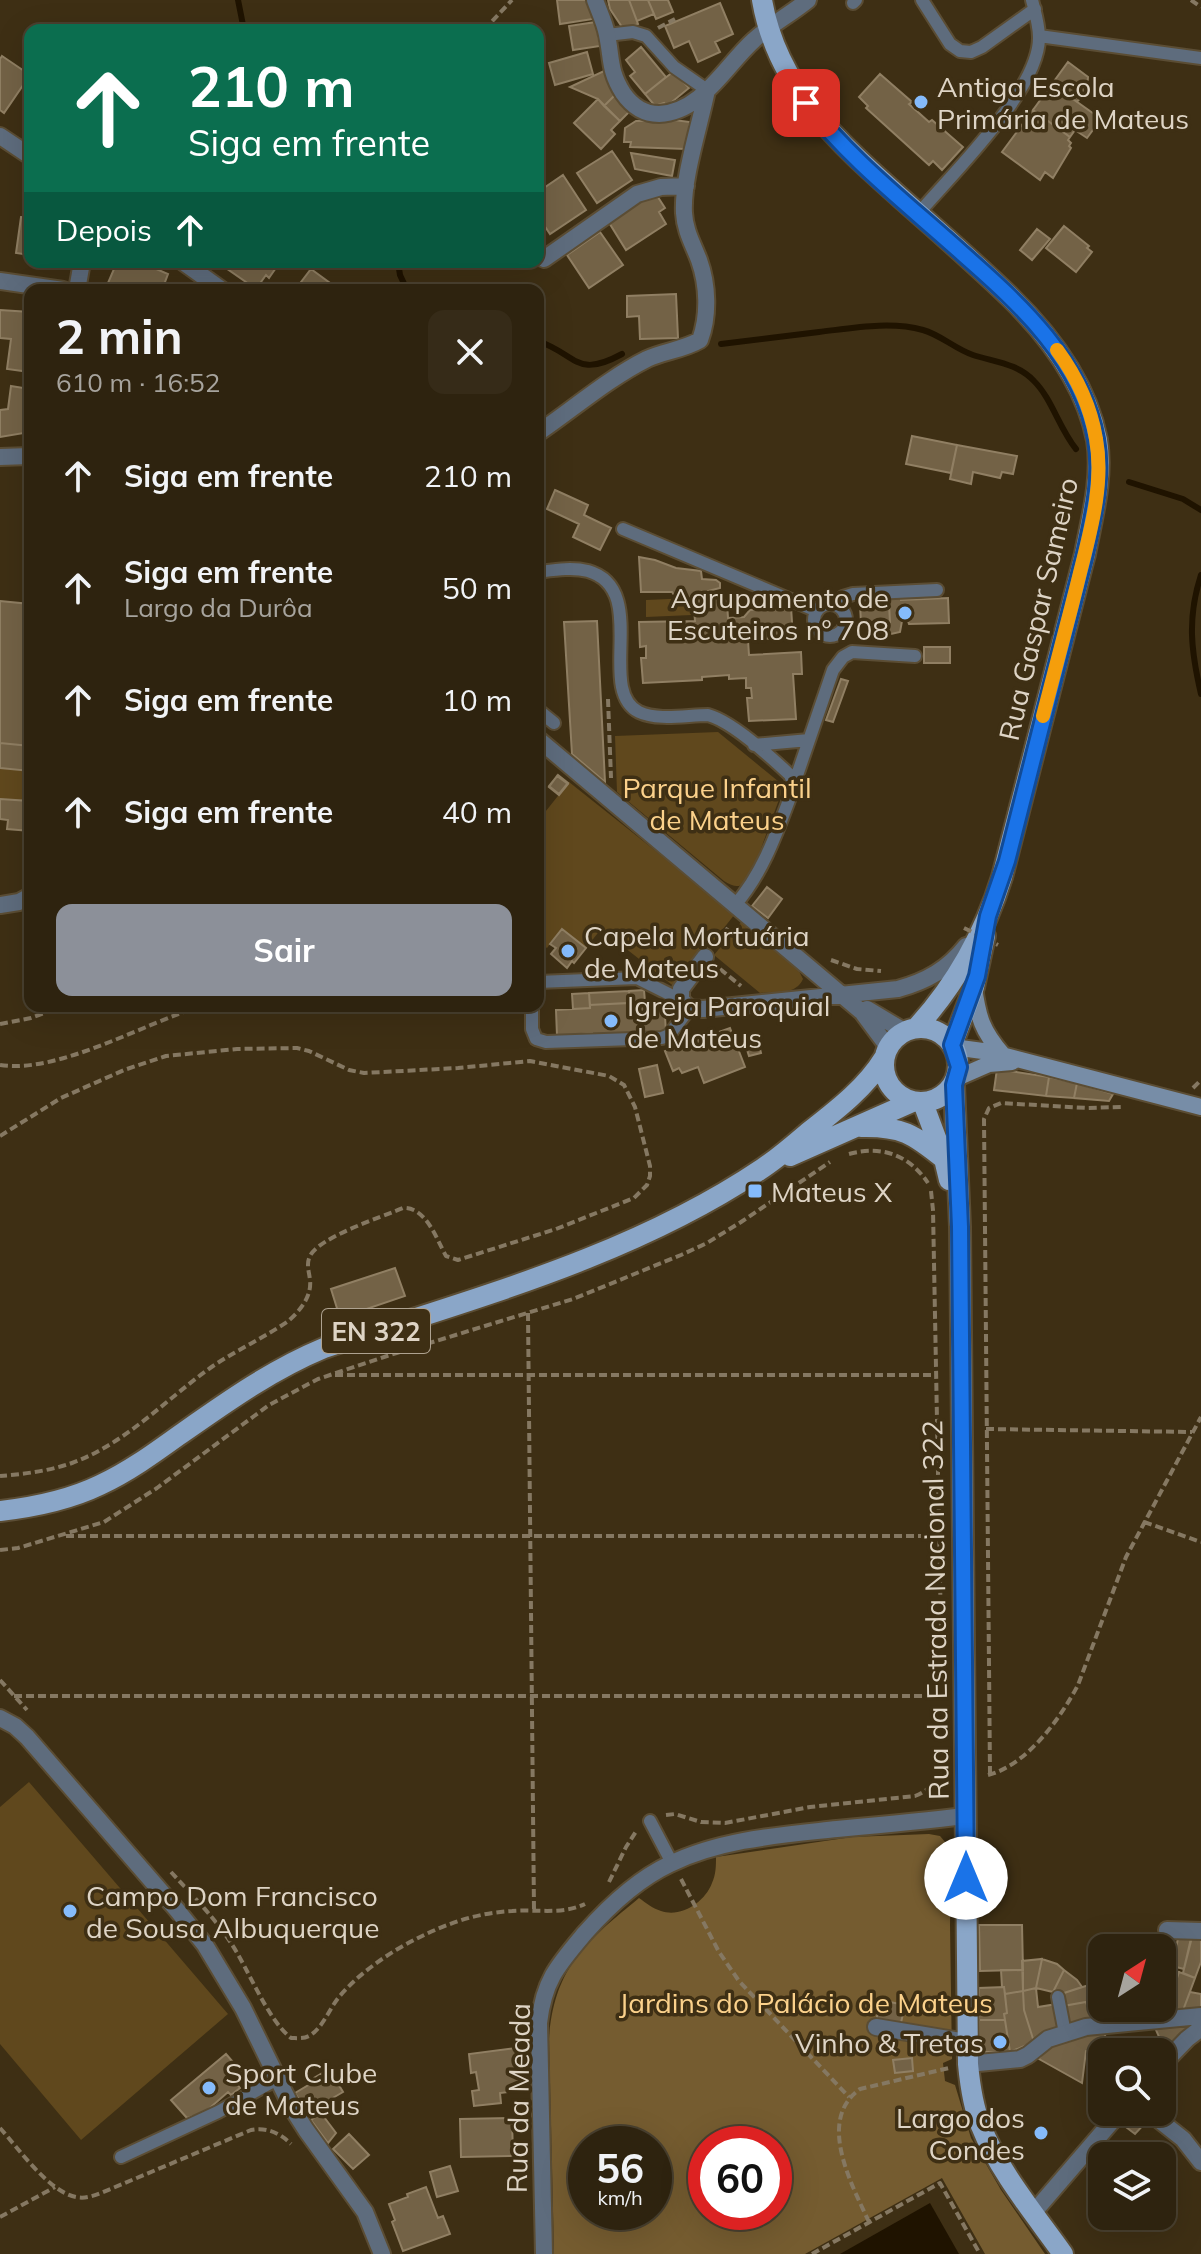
<!DOCTYPE html>
<html lang="pt">
<head>
<meta charset="utf-8">
<style>
  :root { --surface:#2e230f; --page:#362b18; --text:#f1f3f6; --muted:#a7a49e; --line:#49402f; --accent:#8c9099 }
  body { margin:0; font-family:Mulish,sans-serif; background:var(--page); color:var(--text); height:100vh; display:flex; flex-direction:column; font-size:30px; white-space:nowrap }
  * { box-sizing:border-box; margin:0 }
  p { font-size:26px; color:var(--muted) }
  .icon { flex:none; width:44px; height:44px; fill:none; stroke:currentColor; stroke-width:2; stroke-linecap:round; stroke-linejoin:round }
  .map { position:relative; flex:1; overflow:hidden }
  .sheet { position:absolute; left:24px; top:284px; width:520px; height:728px; display:flex; flex-direction:column; background:var(--surface); border-radius:16px; box-shadow:0 8px 32px #0002,0 0 0 2px var(--line) }
  .sheet>* { flex:none }
  .hud { position:absolute; left:24px; top:24px; width:520px; height:244px; border-radius:16px; box-shadow:0 8px 32px #0002,0 0 0 2px var(--line); background:#0b6e4f; color:#fff; overflow:hidden }
  .needle { width:52px; rotate:36deg }
  .tools { position:absolute; left:1088px; top:1934px; display:grid; gap:16px }
  .tools a { display:grid; place-items:center; width:88px; height:88px; border-radius:16px; background:var(--surface); box-shadow:0 8px 32px #0002,0 0 0 2px var(--line); font-size:40px }
  .speed { position:absolute; left:568px; top:2126px; display:flex; gap:16px; font-size:40px; font-weight:700; text-align:center }
  .speed>* { display:grid; place-content:center; width:104px; height:104px; border-radius:50%; background:var(--surface); box-shadow:0 8px 32px #0002,0 0 0 2px var(--line); line-height:1 }
  .speed small { font-size:20px; font-weight:400 }
  .speed .limit { border:12px solid #d22; background:#fff; color:#111 }
  .pin { position:absolute; display:grid; place-items:center; width:68px; height:68px; color:#fff; margin:-34px; border-radius:16px; box-shadow:0 4px 12px #0006 }
  .me { position:absolute; width:88px; margin:-44px; rotate:0deg; stroke-linejoin:round; filter:drop-shadow(0 0 6px #0008) }
  .turn { display:flex; align-items:center; gap:28px; height:168px; padding:0 32px; font-size:36px }
  .turn .icon { width:104px; height:104px; stroke-width:2.5 }
  .turn b { display:block; font-size:56px; line-height:68px }
  .then { display:flex; align-items:center; height:76px; padding:0 32px; background:#0003; gap:16px; font-size:30px }
  .round { display:grid; place-items:center; flex:none; width:84px; height:84px; border-radius:16px; background:var(--page) }
  .overview { display:flex; align-items:center; justify-content:space-between; height:136px; padding:0 32px }
  h1 { font-size:48px; font-weight:700; line-height:60px }
  .primary-button { display:flex; gap:16px; margin-top:auto; padding:16px 32px }
  .primary-button a { flex:1; height:92px; border-radius:16px; background:var(--accent); color:#fff; font-size:32px; font-weight:700; line-height:92px; text-align:center }
  ul { padding:0; list-style:none }
  li { display:flex; align-items:center; gap:24px; height:112px; padding:0 32px }
  li div { flex:1 }
  li b { display:block; font-size:30px }
  li em { font-style:normal }
  .map>svg:first-child { display:block }
</style>
</head>
<body>
<div class="map">
<svg width="1201" height="2254" viewBox="0 0 1201 2254">
  <rect width="100%" height="100%" fill="#3e2f14"/>
  <!-- green -->
  <path fill="#60481d" d="M692,598V615L646,617V600Z
    M0,601L30,604V801L0,799Z
    M718,732L784,786L752,873C743,887 738,890 724,881L617,792L615,736Z
    M569,782L735,914L676,988L601,929L586,948L562,929L547,948L538,941V821Z
    M741,922L798,969L803,979C796,995 776,992 760,993L714,955Z
    M29,1782L228,2014L81,2140L0,2044V1807Z"/>
  <!-- forest -->
  <path fill="#755c30" fill-rule="evenodd" d="M929,1834L940,1836L951,1849L950,1925L952,2059L943,2063L945,2081L955,2085L971,2138L1001,2190L1045,2254H985L942,2178L805,2254H554L549,2039C554,1967 587,1941 639,1898C646,1903 652,1908 661,1911C681,1918 705,1902 712,1883C716,1874 716,1866 716,1857L852,1837ZM586,2144H654V2212H586ZM706,2144H774V2212H706Z"/>
  <!-- water -->
  <path fill="#1f1300" d="M930,2203L959,2254H840Z"/>
  <g fill="none" stroke-linecap="round" stroke-linejoin="round">
    <!-- stream -->
    <path stroke="#1f1300" stroke-width="6" d="M238,0L244,30
      M398,262L400,275L407,290
      M538,341C578,355 576,379 622,354
      M721,344C754,340 786,336 819,332C853,328 890,321 923,330C941,335 955,349 973,355C994,362 1017,363 1034,381C1052,399 1059,428 1076,449
      M1129,482L1183,499L1201,510
      M1201,575C1187,618 1191,651 1201,694"/>
  </g>
  <!-- building -->
  <path fill="#736246" stroke="#907f63" stroke-width="2" d="M557,0H590L593,19L560,24Z
    M608,0H629L638,24L624,30L610,9Z
    M629,0H648L654,14L637,21Z
    M648,0H668L673,12L656,19Z
    M720,3L733,34L715,42L720,52L698,62L689,41L674,48L665,26Z
    M596,22L600,46L573,50L569,26Z
    M641,47L666,77L645,94L630,76L635,72L626,60Z
    M587,52L593,74L555,85L549,63Z
    M2,56L30,75L4,113L0,110V59Z
    M1068,62L1088,77L1087,90L1077,102L1052,84Z
    M606,70L616,94L604,106L598,99L570,87Z
    M674,71L689,88L667,106L664,103L655,106L645,94Z
    M880,74L912,102L909,104L929,122L932,120L963,147L942,170L933,161L929,165L866,108L868,106L859,97Z
    M1052,84L1101,119L1087,138L1075,130L1070,137L1033,110Z
    M616,94L630,111L620,121L604,106Z
    M598,99L620,121L611,130L615,134L601,149L574,123Z
    M1033,110L1070,137L1068,140L1071,143L1069,146L1071,148L1053,178L1045,172L1040,180L1002,152Z
    M674,120L690,122L686,149L630,147L631,142H624L625,128L636,121Z
    M612,151L632,180L597,203L577,173Z
    M631,153L675,160L672,176L635,169Z
    M563,175L586,210L550,234L538,216V192Z
    M654,191L665,208L659,212L666,224L626,250L608,221Z
    M21,217L30,218V255L16,253Z
    M1064,226L1089,246L1087,248L1092,252L1076,272L1046,248Z
    M1037,229L1050,239L1032,260L1020,250Z
    M600,232L623,265L589,288L567,255Z
    M117,262H140L168,274L162,290H125L108,283Z
    M226,262H280L269,278L266,275L256,289L223,266Z
    M311,269L330,283L334,290H295Z
    M676,294L678,338L640,339L639,316L627,317V296Z
    M0,310L30,312V372L7,369L11,339L0,338Z
    M11,386L30,389V432L0,437V410L8,409Z
    M912,436L957,445L951,473L906,464Z
    M957,445L1017,456L1013,474L1002,472L1000,478L973,472L971,484L950,479Z
    M555,490L588,505L584,515L611,528L600,550L573,537L579,524L547,509Z
    M639,557L655,560L676,568L701,571L702,579L716,580L720,583V588L708,591V595L676,598L672,592H641Z
    M719,595L727,602L728,618L744,617L750,610L791,607L793,637L748,640L749,655L801,652L802,674H793L796,719L749,721L747,698H752L751,688H746V678L729,679V675L702,677V680L643,683L641,658H646V646L640,647L639,622L695,621L693,596Z
    M901,595V600L948,598L949,623L909,624L908,621H902L900,632L891,634L884,632L880,623H861L860,605L881,604V596Z
    M0,601L30,604V746L0,743Z
    M881,604H889L890,622L861,623L860,605Z
    M597,621L605,782L572,754L564,622Z
    M924,647H950V663H924Z
    M841,679L848,681L833,722L826,720Z
    M0,743L30,746V771L0,768Z
    M558,775L568,783L559,794L549,786Z
    M557,776L568,784L559,795L549,787Z
    M0,799L30,801V831L7,829L8,820L0,819Z
    M767,887L782,899L768,918L752,906Z
    M562,929L586,948L574,963L572,961L567,968L551,954L556,948L550,944Z
    M644,990L645,1002L630,1003L629,991Z
    M629,991L630,1003L590,1005L589,993Z
    M589,993L590,1008L573,1009L572,994Z
    M664,1001L666,1032L592,1036V1033L557,1036L556,1010L590,1008V1005Z
    M730,1028L745,1067L704,1083L698,1067L682,1073L679,1068L673,1071L665,1051Z
    M757,1037L761,1053L749,1056L744,1040Z
    M657,1065L663,1093L645,1097L639,1069Z
    M997,1069L1049,1077L1046,1096L994,1090Z
    M1049,1077L1077,1083L1074,1098L1046,1096Z
    M1077,1083L1113,1094L1109,1101L1074,1098Z
    M395,1268L405,1296L340,1318L331,1289Z
    M979,1925H1022L1023,1970L980,1971Z
    M1143,1934L1163,1937L1161,1948H1141Z
    M1179,1934L1192,1937L1184,1969L1172,1966Z
    M1192,1934H1201V1962L1195,1978L1183,1973Z
    M1042,1959L1057,1964L1064,1970L1053,1992L1036,1988Z
    M1042,1959L1036,1988L1023,1991L1022,1961Z
    M1001,1970H1023V1991L1005,1994L1004,1987H1002Z
    M1064,1970L1077,1980L1082,1987L1061,1994L1053,1992Z
    M1179,1972L1195,1978L1182,2013L1167,2008Z
    M1179,1972L1172,1994L1165,1993L1166,1987H1162V1973Z
    M1095,1983L1101,2002L1087,2005L1086,2002L1063,2006L1061,1994Z
    M1004,1987L1007,2013L1004,2014L1005,2020H979V1988Z
    M1036,1988L1038,2007L1057,2004L1061,2026L1058,2027L1059,2032L1034,2042L1024,2010L1023,1991Z
    M1023,1991L1024,2010L1034,2042L1010,2052L1004,2014L1007,2013L1005,1994Z
    M1190,1992L1201,1994V2013H1182Z
    M880,2000L905,2005L900,2027L876,2022Z
    M1086,2002L1087,2005L1101,2002L1104,2019L1067,2026L1063,2006Z
    M1181,2019L1188,2032L1166,2053L1153,2023Z
    M979,2020H1005L1010,2052H979Z
    M1104,2029L1107,2047L1086,2051L1082,2083L1039,2059L1051,2039Z
    M516,2048L522,2090L500,2093L501,2103L474,2106L472,2091L479,2090L476,2072L471,2073L469,2054Z
    M226,2054L246,2077L237,2084L240,2088L231,2095L228,2092L204,2113L187,2118L171,2100Z
    M912,2058L913,2071L895,2073L893,2060Z
    M329,2069L343,2092L307,2113L295,2093L315,2081L314,2078Z
    M321,2113L336,2133L328,2143L311,2120Z
    M1136,2114L1146,2122L1135,2134L1126,2127Z
    M512,2118L513,2156L461,2157L460,2119Z
    M349,2134L369,2155L353,2169L333,2149Z
    M450,2166L458,2191L437,2197L430,2172Z
    M426,2187L438,2218L443,2216L450,2234L403,2251L392,2222L395,2220L389,2204L408,2197L407,2194Z"/>
  <g fill="none" stroke-linecap="round" stroke-linejoin="round">
    <!-- service casing -->
    <g stroke="#5b4d34" stroke-width="16">
      <path id="service" d="M922,0L950,44L960,51L971,52L982,47L1035,9
        M853,3L856,0
        M607,35L633,32L646,36L674,67L707,90
        M1039,36L1201,58
        M918,214C952,174 1040,89 1039,37C1039,25 1035,12 1032,0
        M623,529L817,611
        M538,572C554,570 572,567 588,571C651,589 595,690 639,712C658,721 687,715 708,715C731,721 772,758 790,775L793,783L792,792C777,832 763,873 735,905
        M835,604L843,597L853,594L937,590
        M814 620a16 16 0 1 1 32 0a16 16 0 1 1-32 0Z
        M538,710L554,723
        M754,745L809,740
        M793,787L833,670L843,657L852,652L915,656
        M538,982L637,978L681,1000
        M532,1006V1029L536,1039L546,1042L662,1038L669,1035L690,1008
        M650,1821L672,1863
        M1058,1997L1065,2033
        M121,2157L218,2112L279,2078"/>
    </g>
    <!-- minor casing -->
    <g stroke="#5b4d34" stroke-width="20">
      <path id="minor" d="M595,0C599,11 605,23 607,35C612,59 609,71 623,93C632,106 643,114 659,114C702,112 725,66 754,40C770,25 791,14 808,0
        M0,136L30,156
        M544,259L637,194L661,187L686,186
        M183,262L222,290
        M0,281L63,290
        M77,290L82,262
        M538,433C573,409 609,378 647,359C664,351 683,350 700,340C709,316 708,285 699,260C693,244 685,231 684,213C682,179 700,125 707,90
        M0,457L30,456
        M538,739L862,1012L888,1047
        M0,905L19,902L30,896
        M705,957L681,989V1000L689,1008L703,1009L898,989C927,981 948,969 966,946
        M867,1009L904,1031
        M0,1718L15,1726L27,1737L177,1910L205,1945L243,2008L292,2108L306,2130L365,2212L382,2254
        M1167,1930L1201,1931
        M876,2027L967,2042
        M968,2064L1020,2059L1028,2055L1048,2039L1086,2027L1201,2016
        M1162,2065L1187,2039L1201,2028
        M1149,2112L1183,2139L1201,2162
        M1034,2212L1120,2112
        M544,2254L539,2023C544,1980 558,1965 585,1933C609,1906 638,1879 670,1864C721,1839 782,1835 837,1829C880,1825 923,1821 965,1816"/>
    </g>
    <!-- secondary casing -->
    <g stroke="#5b4d34" stroke-width="20">
      <path id="secondary" d="M974,987C978,1017 982,1031 1003,1055
        M953,1047L990,1052L1201,1107
        M957,1078L989,1064L1012,1062"/>
    </g>
    <!-- primary casing -->
    <g stroke="#5b4d34" stroke-width="24">
      <path id="primary" d="M762,0C777,88 839,143 902,199C938,231 975,263 1010,297C1050,336 1086,383 1097,440C1103,478 1092,517 1085,554L1002,877C985,932 955,986 916,1028
        M884 1065a37 37 0 1 1 74 0a37 37 0 1 1-74 0Z
        M952,1045L974,987L985,936
        M954,1085L960,1227L968,2064C970,2085 973,2107 981,2126C998,2170 1036,2216 1063,2254
        M923,1103L944,1159L949,1180
        M861,1127C902,1126 913,1134 944,1159
        M790,1156L912,1102
        M0,1511C35,1507 69,1500 100,1485C128,1472 153,1454 178,1436C225,1403 271,1370 324,1348C474,1298 631,1257 763,1168C778,1158 792,1146 806,1134C834,1112 865,1089 884,1058"/>
    </g>
    <!-- path -->
    <path stroke="#857862" stroke-width="4" stroke-dasharray="8 4" stroke-linecap="butt" d="M1191,0L1201,7
      M658,28L675,19
      M484,30L512,0
      M608,699L611,778
      M716,944L730,925
      M831,960L857,969L881,971
      M720,969L741,986
      M0,1024L31,1018L63,1006
      M0,1065C59,1074 144,1023 202,1006
      M1193,1088L1201,1080
      M0,1136L61,1098L124,1070L166,1056L237,1049L297,1048L309,1051L349,1070L364,1073L458,1068L530,1061L609,1076L624,1085L635,1107L650,1166V1176L647,1185L634,1198L556,1229L458,1260L446,1256C436,1238 426,1207 403,1208C382,1217 319,1237 310,1256C306,1264 309,1271 310,1280C312,1297 299,1312 287,1322C263,1338 237,1350 213,1366C167,1398 127,1443 72,1463C49,1471 24,1474 0,1476
      M849,1154C882,1145 909,1155 928,1183
      M931,1191L933,1210L941,1630
      M528,1313L534,1911
      M335,1375H936
      M986,1429L1192,1432
      M1144,1522L1201,1542
      M66,1536H939
      M0,1550L18,1548L104,1522L157,1488L269,1405L318,1379L387,1356L573,1299L681,1255L707,1243L741,1222L830,1162
      M0,1680L27,1710
      M14,1696H943
      M990,1774L984,1119L989,1108L1001,1103L1087,1108L1121,1107
      M988,1775C1027,1765 1060,1719 1078,1685L1126,1557L1201,1417
      M666,1815L675,1814L701,1822L725,1823L810,1807L915,1796C933,1789 940,1777 943,1758
      M171,1872C192,1895 214,1917 231,1943C249,1970 267,2019 291,2038C297,2038 303,2039 309,2036C323,2028 329,2009 339,1997C355,1978 375,1963 396,1950C432,1929 470,1913 512,1911C537,1909 562,1915 585,1904
      M681,1879L719,1952L739,1981L849,2097
      M609,1882L626,1847L637,1830
      M0,2128C18,2148 49,2192 76,2197C85,2199 93,2196 101,2193L251,2130C267,2127 280,2133 291,2144
      M0,2217L55,2187
      M869,2222C852,2185 816,2120 860,2089L949,2068
      M812,2254L940,2183L980,2254"/>
    <!-- service -->
    <use href="#service" stroke="#5e6c7d" stroke-width="12"/>
    <!-- minor -->
    <use href="#minor" stroke="#5e6c7d" stroke-width="16"/>
    <!-- secondary -->
    <use href="#secondary" stroke="#778da7" stroke-width="16"/>
    <!-- primary -->
    <use href="#primary" stroke="#8aa6c8" stroke-width="20"/>
    <!-- path-bridge -->
    <path stroke="#857862" stroke-width="4" stroke-dasharray="8 4" stroke-linecap="butt" d="M964,928L998,945"/>
  </g>
  <g fill="none" stroke-linecap="round" stroke-linejoin="round">
    <!-- route casing -->
    <g stroke="#114b97" stroke-width="20">
      <path id="route" d="M806,103C851,161 910,206 964,255C1021,305 1082,361 1096,439C1103,477 1093,517 1085,554L1007,861L988,916L977,976L952,1045L959,1067L954,1085L960,1227L966,1878"/>
    </g>
    <!-- route -->
    <use href="#route" stroke="#1a73e8" stroke-width="14"/>
    <!-- slow -->
    <path stroke="#f59e0b" stroke-width="14" d="M1043,716C1054,673 1066,629 1077,585C1088,539 1105,487 1096,439C1091,408 1076,376 1057,350"/>
  </g>
  <!-- markers -->
  <g fill="#85bbfb" stroke="#3e2f14" stroke-width="3">
    <circle cx="921" cy="102" r="8"/>
    <circle cx="905" cy="613" r="8"/>
    <circle cx="568" cy="951" r="8"/>
    <circle cx="611" cy="1021" r="8"/>
    <rect x="747" y="1183" width="16" height="16" rx="4"/>
    <circle cx="70" cy="1911" r="8"/>
    <circle cx="1000" cy="2042" r="8"/>
    <circle cx="209" cy="2088" r="8"/>
    <circle cx="1041" cy="2133" r="8"/>
  </g>
  <g text-anchor="middle" dominant-baseline="central" stroke-width="7" stroke-linejoin="round" paint-order="stroke">
    <!-- shield labels -->
    <rect fill="#3e2f14" stroke="#aea290" stroke-width="2" x="322" y="1309" width="108" height="44" rx="6"/>
    <g font-size="26" font-weight="bold" fill="#ded4c5">
      <text x="376" y="1331">EN 322</text>
    </g>
    <!-- poi labels -->
    <g font-size="28" fill="#ded4c5" stroke="#3e2f14" text-anchor="start">
      <text x="937" y="86">Antiga Escola<tspan x="937" dy="32">Primária de Mateus</tspan></text>
      <text x="889" y="597" text-anchor="end">Agrupamento de<tspan x="889" dy="32">Escuteiros nº 708</tspan></text>
      <text x="584" y="935">Capela Mortuária<tspan x="584" dy="32">de Mateus</tspan></text>
      <text x="627" y="1005">Igreja Paroquial<tspan x="627" dy="32">de Mateus</tspan></text>
      <text x="771" y="1191">Mateus X</text>
      <text x="86" y="1895">Campo Dom Francisco<tspan x="86" dy="32">de Sousa Albuquerque</tspan></text>
      <text x="984" y="2042" text-anchor="end">Vinho &amp; Tretas</text>
      <text x="225" y="2072">Sport Clube<tspan x="225" dy="32">de Mateus</tspan></text>
      <text x="1025" y="2117" text-anchor="end">Largo dos<tspan x="1025" dy="32">Condes</tspan></text>
    </g>
    <!-- street labels -->
    <g font-size="28" fill="#ded4c5" stroke="#3e2f14">
      <text transform="translate(1038 609) rotate(-77)">Rua Gaspar Sameiro</text>
      <text transform="translate(935 1610) rotate(-91)">Rua da Estrada Nacional 322</text>
      <text transform="translate(518 2098) rotate(-89)">Rua da Meada</text>
    </g>
    <!-- park labels -->
    <g font-size="28" fill="#fbd18b" stroke="#3e2f14">
      <text x="717" y="787">Parque Infantil<tspan x="717" dy="32">de Mateus</tspan></text>
      <text x="806" y="2002">Jardins do Palácio de Mateus</text>
    </g>
  </g>
</svg>
<div class="tools">
<a><svg class="needle" viewBox="-14 -14 28 28"><path d="M0-13l5 13h-10z" fill="#e53935"/><path d="M0 13l5-13h-10z" fill="#a7a49e"/></svg></a>
<a><svg class="icon" aria-label="search" viewBox="0 0 24 24"><circle cx="10" cy="10" r="6"/><path d="M15 15l6 6"/></svg></a>
<a><svg class="icon" aria-label="layers" viewBox="0 0 24 24"><path d="M12 4l9 5-9 5-9-5zM3 14l9 5 9-5"/></svg></a>
</div>
<div class="speed"><div>56<small>km/h</small></div><div class="limit">60</div></div>
<div class="pin" style="left:806px;top:103px;background:#d93025"><svg class="icon" aria-label="arrive" viewBox="0 0 24 24"><path d="M6 21V4h12l-3 4 3 4H6"/></svg></div>
<svg class="me" style="left:966px;top:1878px" viewBox="-20 -20 40 40"><circle r="19" fill="#fff"/><path d="M0-13L10 11 0 6-10 11z" fill="#1a73e8"/></svg>
<div class="hud">
<div class="turn"><svg class="icon" aria-label="ahead" viewBox="0 0 24 24"><path d="M12 20V5M6 11l6-6 6 6"/></svg><div><b>210 m</b>Siga em frente</div></div>
<div class="then">Depois<svg class="icon" aria-label="ahead" viewBox="0 0 24 24"><path d="M12 20V5M6 11l6-6 6 6"/></svg></div>
</div>
<section class="sheet">
<div class="overview"><div><h1>2 min</h1><p>610 m · 16:52</p></div><a class="round"><svg class="icon" aria-label="close" viewBox="0 0 24 24"><path d="M6 6l12 12M18 6L6 18"/></svg></a></div>
<ul>
<li><svg class="icon" aria-label="ahead" viewBox="0 0 24 24"><path d="M12 20V5M6 11l6-6 6 6"/></svg><div><b>Siga em frente</b></div><em>210 m</em></li>
<li><svg class="icon" aria-label="ahead" viewBox="0 0 24 24"><path d="M12 20V5M6 11l6-6 6 6"/></svg><div><b>Siga em frente</b><p>Largo da Durôa</p></div><em>50 m</em></li>
<li><svg class="icon" aria-label="ahead" viewBox="0 0 24 24"><path d="M12 20V5M6 11l6-6 6 6"/></svg><div><b>Siga em frente</b></div><em>10 m</em></li>
<li><svg class="icon" aria-label="ahead" viewBox="0 0 24 24"><path d="M12 20V5M6 11l6-6 6 6"/></svg><div><b>Siga em frente</b></div><em>40 m</em></li>
</ul>
<div class="primary-button"><a>Sair</a></div>
</section>
</div>
</body>
</html>
